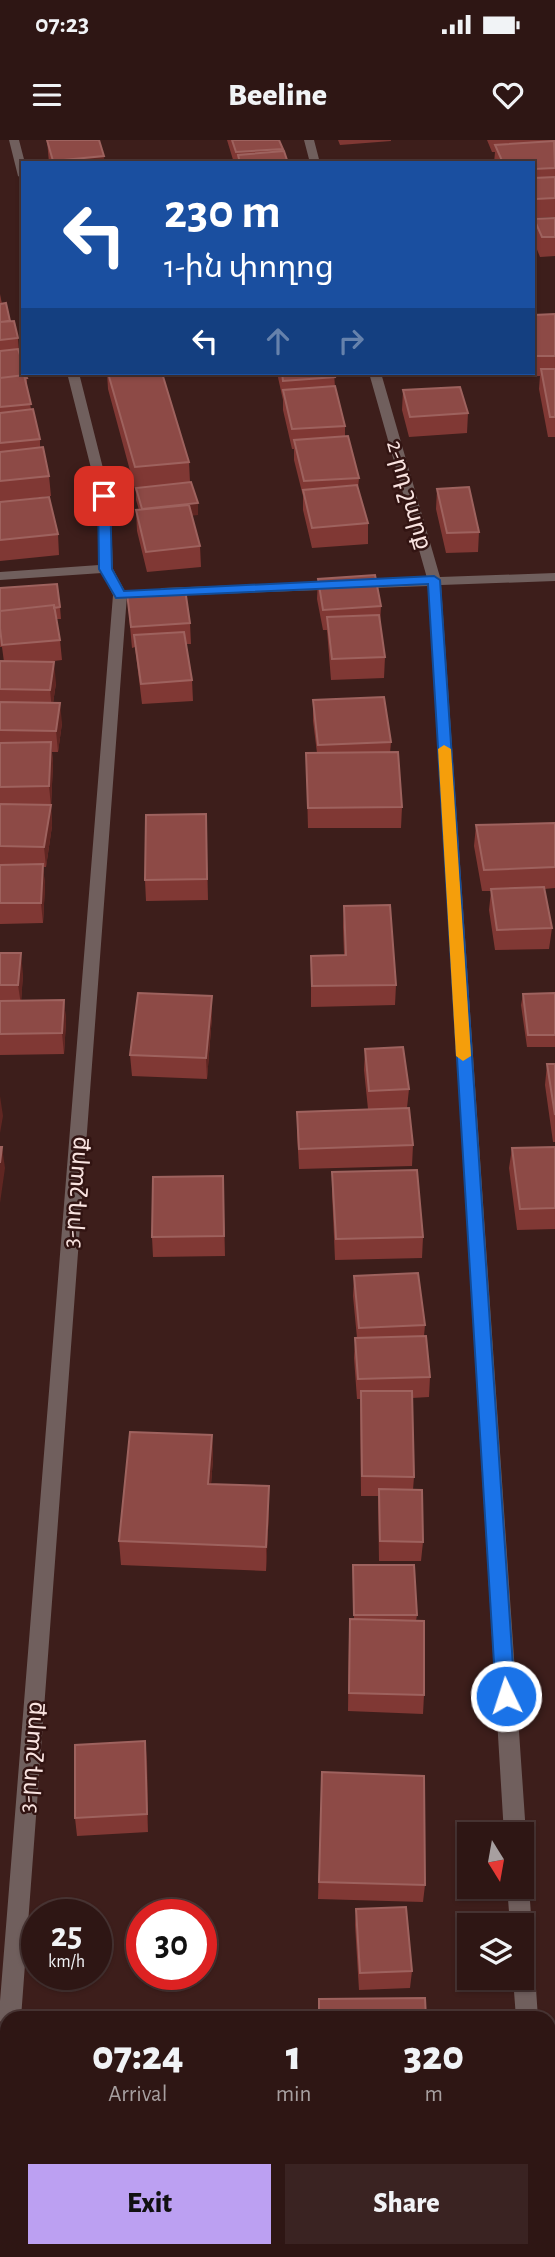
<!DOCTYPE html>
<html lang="en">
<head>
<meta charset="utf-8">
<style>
  :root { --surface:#2e1614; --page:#3a2322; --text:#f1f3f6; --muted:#a79fa0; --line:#493534; --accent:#bca0f2 }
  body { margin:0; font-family:"Alegreya Sans","Noto Sans Armenian",sans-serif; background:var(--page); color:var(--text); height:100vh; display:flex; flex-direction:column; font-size:26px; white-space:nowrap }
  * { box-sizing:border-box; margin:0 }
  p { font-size:23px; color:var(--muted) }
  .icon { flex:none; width:38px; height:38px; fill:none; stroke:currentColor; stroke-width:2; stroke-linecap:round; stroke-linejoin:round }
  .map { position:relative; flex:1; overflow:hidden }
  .side { position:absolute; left:0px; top:1871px; width:556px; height:247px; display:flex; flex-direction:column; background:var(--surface); border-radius:21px 21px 0 0; box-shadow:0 2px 5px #0004,0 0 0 2px var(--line) }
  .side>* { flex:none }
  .top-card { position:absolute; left:21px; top:21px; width:514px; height:214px; border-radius:0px; box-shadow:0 2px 5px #0004,0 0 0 2px var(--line); background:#1a4fa0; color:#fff; overflow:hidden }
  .needle { width:46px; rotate:169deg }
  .buttons { position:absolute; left:457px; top:1682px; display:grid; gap:14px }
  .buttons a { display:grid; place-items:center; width:77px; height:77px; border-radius:0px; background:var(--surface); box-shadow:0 2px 5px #0004,0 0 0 2px var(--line); font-size:35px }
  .speed { position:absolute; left:21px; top:1759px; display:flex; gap:14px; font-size:35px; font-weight:700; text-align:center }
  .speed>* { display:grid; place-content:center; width:91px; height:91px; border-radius:50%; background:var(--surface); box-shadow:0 2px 5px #0004,0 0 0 2px var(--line); line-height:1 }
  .speed small { font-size:18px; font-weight:400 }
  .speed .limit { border:10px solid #d22; background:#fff; color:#111 }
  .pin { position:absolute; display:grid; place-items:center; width:60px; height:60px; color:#fff; margin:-30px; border-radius:14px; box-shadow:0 4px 10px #0006 }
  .me { position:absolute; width:77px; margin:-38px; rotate:356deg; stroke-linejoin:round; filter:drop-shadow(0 0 5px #0008) }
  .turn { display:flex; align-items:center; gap:24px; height:147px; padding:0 28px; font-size:32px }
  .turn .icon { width:91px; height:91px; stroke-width:2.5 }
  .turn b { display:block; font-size:49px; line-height:60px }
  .lanes { display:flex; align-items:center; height:66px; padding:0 28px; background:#0003; justify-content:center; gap:35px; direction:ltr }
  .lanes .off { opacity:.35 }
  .eta { display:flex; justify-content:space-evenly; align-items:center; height:119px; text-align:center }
  .eta b { font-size:42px; font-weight:800; line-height:49px }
  .cta { display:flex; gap:14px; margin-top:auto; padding:14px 28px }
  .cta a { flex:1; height:80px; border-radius:0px; background:var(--accent); color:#111; font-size:28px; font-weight:800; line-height:80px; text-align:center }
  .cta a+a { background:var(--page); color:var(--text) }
  .status { display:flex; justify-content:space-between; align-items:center; height:49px; padding:0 35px; background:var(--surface); direction:ltr }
  .status svg { height:19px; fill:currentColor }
  header { display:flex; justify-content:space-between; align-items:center; height:91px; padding:0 28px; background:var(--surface); font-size:32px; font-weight:800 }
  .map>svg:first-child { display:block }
</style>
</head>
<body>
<div class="status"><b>07:23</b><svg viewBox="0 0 49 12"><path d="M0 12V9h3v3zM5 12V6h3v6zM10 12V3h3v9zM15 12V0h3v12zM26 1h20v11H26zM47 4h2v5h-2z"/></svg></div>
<header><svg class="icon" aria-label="menu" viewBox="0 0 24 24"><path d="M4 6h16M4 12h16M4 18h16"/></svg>Beeline<svg class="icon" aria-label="heart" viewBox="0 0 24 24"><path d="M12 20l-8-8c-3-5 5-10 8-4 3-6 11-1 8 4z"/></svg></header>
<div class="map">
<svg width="555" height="2117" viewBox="0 0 555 2117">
  <rect width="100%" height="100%" fill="#3d1e1b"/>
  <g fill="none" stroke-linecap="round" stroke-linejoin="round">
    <!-- minor -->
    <path fill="#705f5d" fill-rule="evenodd" d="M9,0H19L25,23H23V39L18,36Z
      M304,0H314L320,23H310Z
      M67,233H79L110,356L113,429L127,455L21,1878H7V1888L0,1881V1861L113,455L102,433L0,440V432L99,425L98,356Z
      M369,233H381L440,437L555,433V441L441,445L526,1694L522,1702V1694H504L428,446L162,456L155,452L162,448L427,438Z
      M522,1737L526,1739L529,1746L538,1878H516L513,1838H522V1785H510L507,1746H522Z
      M7,1911V2020L0,2023V1913Z
      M550,2101L555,2110V2117H531V2110H550Z"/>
  </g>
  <!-- wall -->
  <path fill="#803834" d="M47,0L104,16V23H49Z
    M227,0H279L283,11L288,23H234Z
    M338,0H391V1L340,5Z
    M487,0H555V77L534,78V23H494L495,12H492Z
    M555,78V116L540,117L534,102V79Z
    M0,154L2,164L18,198L19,211L27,238V249L31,269L40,299V308L49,336L51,356L2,362L58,394L59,415L0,421Z
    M555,174V297H548L539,249L540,236L502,237L501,233H534V175Z
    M107,233H162L189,322L190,342L198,375H192L200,406L201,427L147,432L137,391L136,370H139L136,360V353L108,249Z
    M277,233H334L335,247L345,286V296L359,338L358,348L368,383V404L312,408L303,370V356L294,320V309H292L283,270V260Z
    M403,250L468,273L467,293L409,297L402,270Z
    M437,349L479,392L478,412L446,413L436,369Z
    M318,439L381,466L380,484L385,517L384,538L331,540L327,490H323L317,459Z
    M0,448L60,467L61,479H56L60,500L62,520L45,522L56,543L53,563L62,583L58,612H52L53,623L51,666L52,686L46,727H43L45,745L43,783L0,784V521L4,522L2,507H0Z
    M127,453L190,483L191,504H186L192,540L193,561L142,564L135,507L132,508Z
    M313,560L391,602L390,613L402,667L401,688H308L306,613H317L313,581Z
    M206,674L208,760L146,761L145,740Z
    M555,683V748L544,749L552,788L549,809L495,810L489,770L491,751H482L474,706L476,685Z
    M344,766L396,845L395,865L311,867V816L344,815L343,787Z
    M0,813L23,834L21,861L64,860L66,881L64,914L0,915Z
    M555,853V907H527L521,865L523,854Z
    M212,876L207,939L132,936L130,915Z
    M365,909L409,949L407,968L413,1005L412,1026L299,1029L297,992V972L368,969L364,930Z
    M547,924H555V1002H553L545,945Z
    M555,1007V1089L517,1090L509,1028L512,1008Z
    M332,1032L423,1097L422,1118L335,1120L332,1052Z
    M223,1036L225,1116L153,1117L152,1097Z
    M354,1136L425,1185L424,1196L430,1237L429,1257L412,1258L414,1337L413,1350L423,1402L421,1421H379L378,1356H361L360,1259H357L354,1218L355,1198H357L353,1156Z
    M212,1295L213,1319L211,1344L269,1371L266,1431L121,1425L119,1401Z
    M353,1425L417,1475L416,1481L424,1555L423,1574L348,1571L349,1497L354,1479Z
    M147,1619L148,1692L77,1696L75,1678Z
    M322,1632L425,1745L423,1762L318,1759Z
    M356,1769L412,1831L410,1848L359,1850L355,1785Z"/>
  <!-- shaded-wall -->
  <path fill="#602622" d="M104,16V23H53V21Z
    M198,363V375L143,381L142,369Z
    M54,522L56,543L52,570L50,550Z
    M60,563L62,583L58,612L56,591Z
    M51,602L53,623L51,666L52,686L46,727L44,707L51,666L49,646Z
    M43,724L45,745L43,783L41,763Z
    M21,813L23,834L21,865L18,845Z
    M212,856V876L207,939L206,918Z
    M64,860L66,881L64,914L62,893Z
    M0,956L3,976L0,993Z
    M2,1007L5,1028L0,1063V1023Z
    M212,1295L213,1319L209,1369L208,1344Z
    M269,1346V1371L266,1431V1407Z
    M145,1601L147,1619L148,1692L147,1674Z"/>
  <!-- building -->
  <path fill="#8d4a46" stroke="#9e625e" stroke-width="2" d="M47,0H99L104,16L53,21Z
    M232,0H279L283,9L236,12Z
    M554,1L555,28L534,29V23H503L495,5Z
    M284,11L288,23H240L238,15Z
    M555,37V58L536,59L534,55V38Z
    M555,78V97H542L534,79Z
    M6,163L10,181L0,182V164Z
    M555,174V216H534V175Z
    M14,181L18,198L0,200V182Z
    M18,209L23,224V233H25L27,238H25L24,235L0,238V211Z
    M541,229H555V277H550Z
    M108,233H162L189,322L135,327Z
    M282,233H334L335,237L283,241Z
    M24,235L31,264L0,267V238Z
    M335,246L345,286L292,289L283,250Z
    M460,247L468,273L410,277L403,250Z
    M33,269L40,299L0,303V273Z
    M348,296L359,338L304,341L294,300Z
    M43,307L49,336L0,341V312Z
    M191,342L198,363L142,369L136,348Z
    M357,345L368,383L312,388L303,350Z
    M469,347L479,392L447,393L437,349Z
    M49,357L58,394L0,400V362Z
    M189,365L200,406L146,412L136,370Z
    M375,435L381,466L323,470L318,439Z
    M57,444L60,467L54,468V465L0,471V448Z
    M185,449L190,483L131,487L127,453Z
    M54,465L60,500L2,505L0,488V471Z
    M379,475L385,517L332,519L327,477Z
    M184,492L192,540L141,544L134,495Z
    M0,521L54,522L50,550L0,549Z
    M384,557L391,602L318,605L313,560Z
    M0,562L60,563L56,591L0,590Z
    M51,602L49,646L0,647V603Z
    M398,612L402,667L308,668L306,613Z
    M0,664L51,665L44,707L0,706Z
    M206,674L207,739L145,740L146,675Z
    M555,683V727L484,730L476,685Z
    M43,724L41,763H0V725Z
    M544,747L552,788L497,790L491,749Z
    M390,765L396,845L312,846L311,816L346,815L344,766Z
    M0,813H21L18,845H0Z
    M138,853L212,856L206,918L130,915Z
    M555,853V895H528L523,854Z
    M64,860L62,893L0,894V861Z
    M403,907L409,949L369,951L365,909Z
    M547,924H555V975Z
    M409,968L413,1005L299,1009L297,972Z
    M0,1007H2L0,1023Z
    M555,1007V1068L520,1069L512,1008Z
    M417,1030L423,1097L336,1099L332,1032Z
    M223,1036L224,1096L152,1097L153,1037Z
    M418,1133L425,1185L359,1188L354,1136Z
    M426,1196L430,1237L358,1239L355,1198Z
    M361,1251H412L414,1337L362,1336Z
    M130,1292L212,1295L208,1344L269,1346L266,1407L119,1401Z
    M379,1349L422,1350L423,1402L380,1401Z
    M353,1425H414L417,1475H354Z
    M350,1479L424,1481V1555L349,1553Z
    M145,1601L147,1674L75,1678V1605Z
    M322,1632L424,1636L425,1745L319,1742Z
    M406,1767L412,1831L360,1833L356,1769Z
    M425,1858L426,1878H319V1859Z
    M43,2110H199V2117H43Z
    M313,2110H437L438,2117H314Z"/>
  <!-- route -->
  <path fill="#1a73e8" stroke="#114b97" stroke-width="2" d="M104,353L110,356L112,429L124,451L434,436L440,440L515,1556L512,1562L506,1565L499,1562L496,1556L428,444L116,458L99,429L98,356Z"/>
  <!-- slow -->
  <path fill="#f59e0b" d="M444,605L451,609L471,916L463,921L456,916L438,609Z"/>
  <g text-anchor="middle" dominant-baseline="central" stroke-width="5" stroke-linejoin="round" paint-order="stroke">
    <!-- street labels -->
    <g font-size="24" fill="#f9e3e0" stroke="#321412">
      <text transform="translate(409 355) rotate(74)">2-րդ շարք</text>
      <text transform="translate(75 1052) rotate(-86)">3-րդ շարք</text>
      <text transform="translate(31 1617) rotate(-86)">3-րդ շարք</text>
    </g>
  </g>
</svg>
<div class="buttons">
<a><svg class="needle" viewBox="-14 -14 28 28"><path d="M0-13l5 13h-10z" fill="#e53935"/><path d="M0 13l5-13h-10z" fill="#a79fa0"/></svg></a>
<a><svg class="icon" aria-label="layers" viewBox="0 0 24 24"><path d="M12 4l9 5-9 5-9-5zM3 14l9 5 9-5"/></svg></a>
</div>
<div class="speed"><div>25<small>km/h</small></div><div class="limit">30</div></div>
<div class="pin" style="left:104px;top:356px;background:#d93025"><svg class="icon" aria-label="arrive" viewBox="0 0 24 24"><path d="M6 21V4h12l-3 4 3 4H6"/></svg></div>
<svg class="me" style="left:506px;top:1556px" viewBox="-20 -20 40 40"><circle r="17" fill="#1a73e8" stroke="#fff" stroke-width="3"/><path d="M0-11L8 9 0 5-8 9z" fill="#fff"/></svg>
<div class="top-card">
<div class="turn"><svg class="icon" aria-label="left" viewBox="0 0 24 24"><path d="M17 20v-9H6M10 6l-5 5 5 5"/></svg><div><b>230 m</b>1-ին փողոց</div></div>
<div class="lanes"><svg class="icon" aria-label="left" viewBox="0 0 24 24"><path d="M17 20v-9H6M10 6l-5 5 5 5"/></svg><svg class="icon off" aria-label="ahead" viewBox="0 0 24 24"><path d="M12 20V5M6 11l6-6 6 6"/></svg><svg class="icon off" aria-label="right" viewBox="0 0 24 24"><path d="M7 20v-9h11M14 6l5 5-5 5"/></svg></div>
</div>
<section class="side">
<div class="eta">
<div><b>07:24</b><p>Arrival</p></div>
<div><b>1</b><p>min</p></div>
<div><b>320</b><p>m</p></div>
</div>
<div class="cta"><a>Exit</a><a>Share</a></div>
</section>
</div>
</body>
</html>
